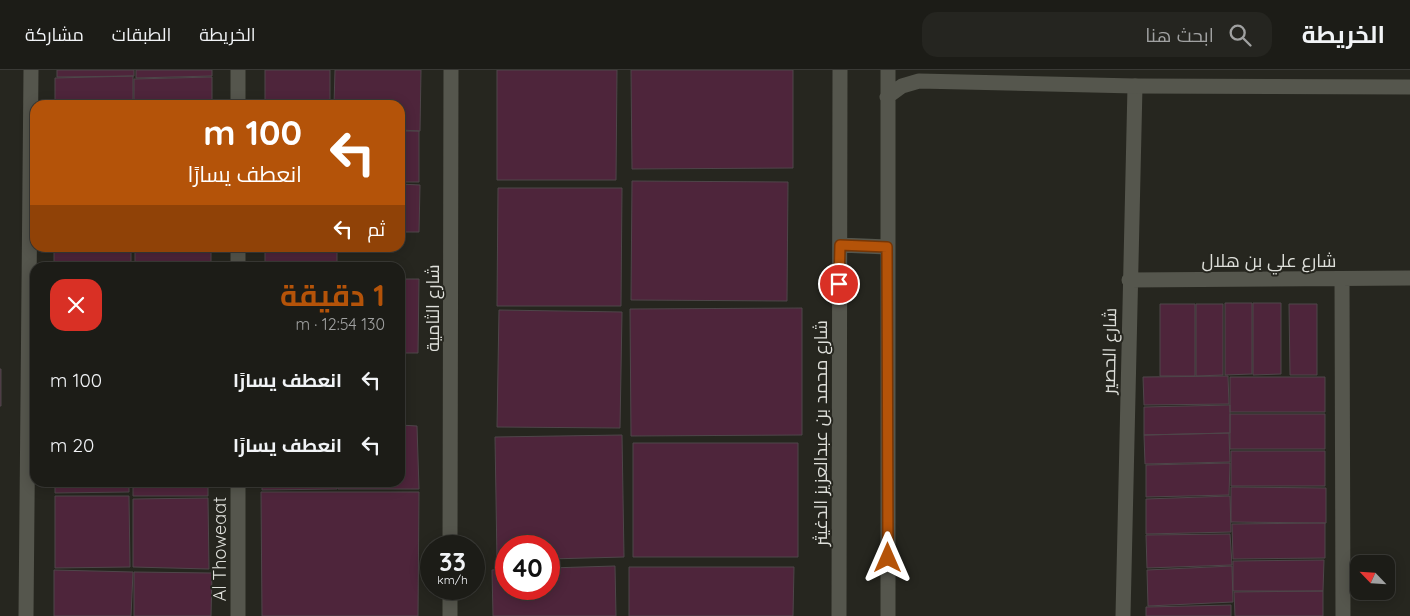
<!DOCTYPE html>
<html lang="ar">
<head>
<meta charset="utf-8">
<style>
  :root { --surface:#1c1c17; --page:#252520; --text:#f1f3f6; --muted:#a0a1a1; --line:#3a3a36; --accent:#b45309 }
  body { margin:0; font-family:Quicksand,Cairo,sans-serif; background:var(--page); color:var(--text); direction:rtl; height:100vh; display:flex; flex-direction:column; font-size:19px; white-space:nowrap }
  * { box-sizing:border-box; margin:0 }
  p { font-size:16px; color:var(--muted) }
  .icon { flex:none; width:28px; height:28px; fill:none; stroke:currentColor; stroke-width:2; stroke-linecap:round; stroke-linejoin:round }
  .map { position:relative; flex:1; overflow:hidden; direction:ltr }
  .panel { position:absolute; left:30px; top:192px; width:375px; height:225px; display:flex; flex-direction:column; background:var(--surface); border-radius:15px; box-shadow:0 2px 12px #0003,0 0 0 1px var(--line); direction:rtl }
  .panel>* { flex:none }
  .top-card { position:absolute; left:30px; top:30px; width:375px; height:152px; border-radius:15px; box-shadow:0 2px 12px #0003,0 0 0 1px var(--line); direction:rtl; background:#b45309; color:#fff; overflow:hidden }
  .needle { width:32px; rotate:295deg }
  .buttons { position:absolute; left:1350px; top:485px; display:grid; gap:10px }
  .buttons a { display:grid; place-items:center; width:45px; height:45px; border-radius:10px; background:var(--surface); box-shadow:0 2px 12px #0003,0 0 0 1px var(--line); font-size:25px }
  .speed { position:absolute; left:420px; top:465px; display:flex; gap:10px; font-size:25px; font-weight:700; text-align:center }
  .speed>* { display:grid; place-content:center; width:65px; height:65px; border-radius:50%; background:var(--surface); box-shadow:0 2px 12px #0003,0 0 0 1px var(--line); line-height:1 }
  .speed small { font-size:12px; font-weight:400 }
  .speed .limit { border:8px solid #d22; background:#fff; color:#111 }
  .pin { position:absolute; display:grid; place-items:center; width:42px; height:42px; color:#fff; margin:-21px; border:2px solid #fff; border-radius:50%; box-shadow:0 1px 5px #0007 }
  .me { position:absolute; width:55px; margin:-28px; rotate:0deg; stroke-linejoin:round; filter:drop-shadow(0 0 4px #0008) }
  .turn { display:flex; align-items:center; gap:18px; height:105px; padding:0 20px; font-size:22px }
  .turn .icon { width:65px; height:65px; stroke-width:2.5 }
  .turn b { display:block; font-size:35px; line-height:42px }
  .then { display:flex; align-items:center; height:48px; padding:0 20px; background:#0003; gap:10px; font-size:19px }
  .round { display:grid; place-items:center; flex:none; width:52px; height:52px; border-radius:15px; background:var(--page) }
  .summary { display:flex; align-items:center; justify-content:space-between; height:85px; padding:0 20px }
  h1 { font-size:30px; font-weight:700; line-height:38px; color:var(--accent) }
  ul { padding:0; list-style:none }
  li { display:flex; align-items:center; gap:15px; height:65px; padding:0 20px }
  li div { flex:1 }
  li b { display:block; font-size:19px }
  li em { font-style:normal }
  header { display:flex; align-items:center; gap:30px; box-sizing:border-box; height:70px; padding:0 25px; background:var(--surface); border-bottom:1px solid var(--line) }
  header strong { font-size:24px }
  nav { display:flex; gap:28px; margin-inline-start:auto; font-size:18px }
  .search { width:350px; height:45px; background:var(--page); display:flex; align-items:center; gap:12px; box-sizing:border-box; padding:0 18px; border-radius:15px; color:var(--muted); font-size:19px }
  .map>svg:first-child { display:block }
</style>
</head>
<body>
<header>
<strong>الخريطة</strong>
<div class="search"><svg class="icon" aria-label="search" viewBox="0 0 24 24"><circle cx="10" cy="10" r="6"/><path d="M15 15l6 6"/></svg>ابحث هنا</div>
<nav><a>الخريطة</a><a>الطبقات</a><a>مشاركة</a></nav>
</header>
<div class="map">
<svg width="1410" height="546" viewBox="0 0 1410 546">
  <rect width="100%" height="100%" fill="#26261f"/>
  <!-- building -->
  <path fill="#4e253b" stroke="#4f464a" d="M57,0H134V6L57,7Z
    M136,0H212V6L136,8Z
    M265,0H330V35H265Z
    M335,0H421L420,61L400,60V35H334Z
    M497,0H617L616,110H497Z
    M631,0H793V98L632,99Z
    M133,6V35H55V8Z
    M212,7V35H134V9Z
    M400,61H419V112H400Z
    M632,111L788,112L787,231L631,230Z
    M400,114L420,115L419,162H400Z
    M498,118H622L621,236H497Z
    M54,178H131V198H54Z
    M135,178H211V198H135Z
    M265,178H337V198H265Z
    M400,209H419L418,283H400Z
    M1225,233H1252V304L1225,305Z
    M1253,233H1281V304L1253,305Z
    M1160,234H1195V306H1160Z
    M1196,234H1223V305L1196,306Z
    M1289,234H1317V305H1290Z
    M802,238V365L631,366L630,239Z
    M499,240L622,242L620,358L497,357Z
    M0,299H1V336H0Z
    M1228,306L1229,334L1144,335L1143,307Z
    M1230,307H1325V342H1230Z
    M1230,335V363L1144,365V337Z
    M1230,344H1325V379H1230Z
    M400,355L417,356L419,419H338V412H400Z
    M1229,363L1230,392L1145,394L1144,365Z
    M622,365L624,487L549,489V476H506V489L497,490L495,367Z
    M633,373H798V487H633Z
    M1231,381H1325V416H1231Z
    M1230,393L1229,425L1146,427V395Z
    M55,412H129V422L55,423Z
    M133,412H208V426H133Z
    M262,412H337V419L262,420Z
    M1231,417L1326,418V453L1231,452Z
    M261,422H419L418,546H262Z
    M55,426H129L130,497L55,498Z
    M1230,426L1231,462L1146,464V429Z
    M208,428L209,499L133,497V429Z
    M1325,453V488L1233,489L1232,454Z
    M1230,464L1232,495L1147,498L1146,465Z
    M1324,490L1323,521H1233V491Z
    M615,496L616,546H493L492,500L506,499V519H549V498Z
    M1232,496L1233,532L1148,536L1147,500Z
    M629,497H794L793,546H629Z
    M54,500L133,502L131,546H54Z
    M134,502L212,503L211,546H134Z
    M1323,521V546H1235L1234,522Z
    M1231,535V546H1146V537Z"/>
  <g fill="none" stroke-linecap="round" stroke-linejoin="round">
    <!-- minor -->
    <path stroke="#55564d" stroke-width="15" d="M238,0V35
      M238,178V198
      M1342,209L1343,546
      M1129,210L1410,208
      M238,412V546
      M450,476L451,0
      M26,546L31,0
      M450,546V519
      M1123,546L1135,16"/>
    <!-- tertiary -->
    <path stroke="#55564d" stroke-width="15" d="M888,0V546
      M887,27L902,16L919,11L1135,16L1410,17
      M840,175L887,177
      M839,546L840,0"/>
  </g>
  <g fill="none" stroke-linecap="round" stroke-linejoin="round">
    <!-- route casing -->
    <g stroke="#753606" stroke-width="12">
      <path id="route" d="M839,214L840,175L887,177L888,488"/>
    </g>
    <!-- route -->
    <use href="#route" stroke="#b45309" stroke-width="9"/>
  </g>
  <g text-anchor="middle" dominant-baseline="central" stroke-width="4" stroke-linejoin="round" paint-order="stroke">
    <!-- street labels -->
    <g font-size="18" fill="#dedfda" stroke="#26261f">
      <text x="1269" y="190">شارع علي بن هلال</text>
      <text transform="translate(432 238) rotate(-90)">شارع الثامية</text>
      <text transform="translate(1109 281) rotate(-89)">شارع الحصير</text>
      <text transform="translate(820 363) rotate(-90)">شارع محمد بن عبدالعزيز الدغيثر</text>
      <text transform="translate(219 479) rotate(-90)">Al Thoweaat</text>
    </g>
  </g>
</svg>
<div class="buttons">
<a><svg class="needle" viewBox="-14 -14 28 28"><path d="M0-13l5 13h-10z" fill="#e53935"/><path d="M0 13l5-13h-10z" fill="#a0a1a1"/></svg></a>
</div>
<div class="speed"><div>33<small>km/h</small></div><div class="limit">40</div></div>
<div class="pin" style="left:839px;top:214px;background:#d93025"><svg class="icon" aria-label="arrive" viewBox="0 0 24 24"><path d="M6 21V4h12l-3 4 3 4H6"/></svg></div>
<svg class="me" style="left:888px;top:488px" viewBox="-20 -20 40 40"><path d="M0-17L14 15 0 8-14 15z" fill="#b45309" stroke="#fff" stroke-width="4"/></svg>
<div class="top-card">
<div class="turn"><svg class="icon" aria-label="left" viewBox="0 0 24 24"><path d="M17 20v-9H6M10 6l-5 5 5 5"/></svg><div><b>100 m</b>انعطف يسارًا</div></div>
<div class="then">ثم<svg class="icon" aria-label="left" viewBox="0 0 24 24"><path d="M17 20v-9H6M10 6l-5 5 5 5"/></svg></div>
</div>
<section class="panel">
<div class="summary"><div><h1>1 دقيقة</h1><p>130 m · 12:54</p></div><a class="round" style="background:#d93025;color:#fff"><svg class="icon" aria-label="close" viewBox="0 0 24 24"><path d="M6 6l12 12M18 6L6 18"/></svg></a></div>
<ul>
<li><svg class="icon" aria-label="left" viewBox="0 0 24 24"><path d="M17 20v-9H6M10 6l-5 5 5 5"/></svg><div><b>انعطف يسارًا</b></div><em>100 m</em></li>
<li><svg class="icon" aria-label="left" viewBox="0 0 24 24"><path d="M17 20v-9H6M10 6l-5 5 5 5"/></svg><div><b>انعطف يسارًا</b></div><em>20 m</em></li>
</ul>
</section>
</div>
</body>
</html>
